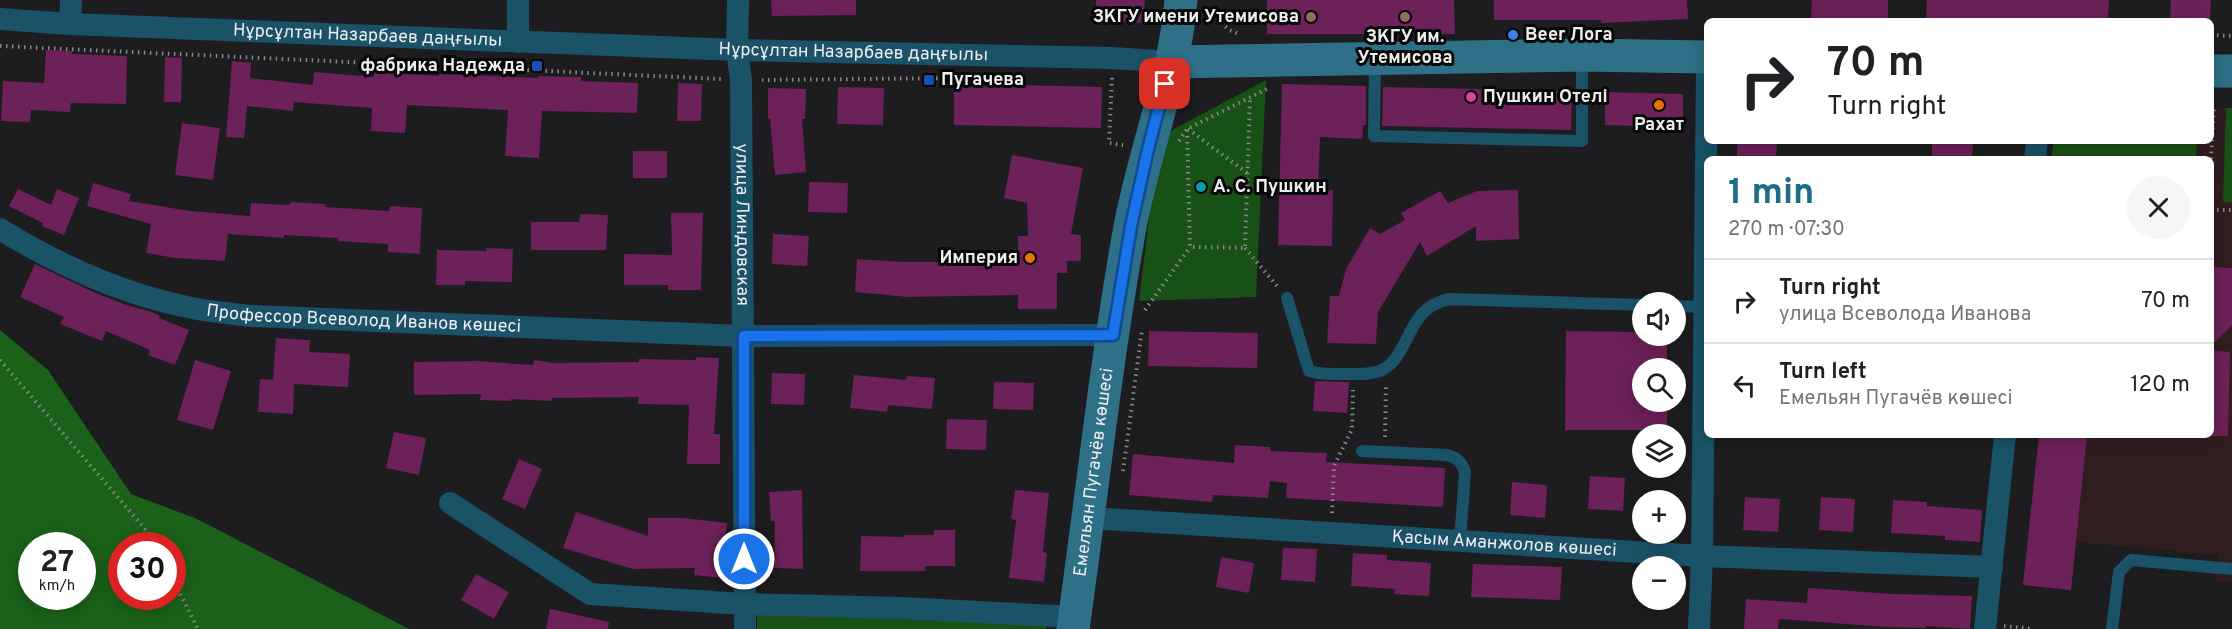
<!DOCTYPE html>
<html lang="en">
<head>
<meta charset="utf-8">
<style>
  :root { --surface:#fff; --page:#f6f6f6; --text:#202124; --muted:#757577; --line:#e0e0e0; --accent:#1c6d85 }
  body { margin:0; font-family:Overpass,sans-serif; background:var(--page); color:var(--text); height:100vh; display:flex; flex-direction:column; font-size:22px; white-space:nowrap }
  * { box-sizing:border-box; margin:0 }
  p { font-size:20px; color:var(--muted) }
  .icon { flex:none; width:33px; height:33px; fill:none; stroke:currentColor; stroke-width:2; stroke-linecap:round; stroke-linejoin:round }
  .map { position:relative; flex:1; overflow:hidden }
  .panel { position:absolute; left:1704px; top:156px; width:510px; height:282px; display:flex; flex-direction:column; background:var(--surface); border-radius:9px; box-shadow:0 3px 15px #0003 }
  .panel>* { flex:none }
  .hud { position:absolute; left:1704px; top:18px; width:510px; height:126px; border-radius:9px; box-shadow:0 3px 15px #0003; background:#fff; color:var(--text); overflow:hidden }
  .buttons { position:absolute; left:1632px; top:292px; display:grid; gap:12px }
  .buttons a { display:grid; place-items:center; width:54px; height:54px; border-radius:50%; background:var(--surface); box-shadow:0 3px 15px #0003; font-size:30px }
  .speed { position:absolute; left:18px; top:532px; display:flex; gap:12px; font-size:30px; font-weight:700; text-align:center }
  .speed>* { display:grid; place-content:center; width:78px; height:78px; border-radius:50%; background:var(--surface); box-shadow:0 3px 15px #0003; line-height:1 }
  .speed small { font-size:15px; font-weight:400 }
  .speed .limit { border:9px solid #d22; background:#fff; color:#111 }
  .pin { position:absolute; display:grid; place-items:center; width:51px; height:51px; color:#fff; margin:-26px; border-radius:12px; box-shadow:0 3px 9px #0006 }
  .me { position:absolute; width:66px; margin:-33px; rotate:0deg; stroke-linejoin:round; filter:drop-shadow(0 0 4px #0008) }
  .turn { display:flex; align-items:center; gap:21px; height:126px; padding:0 24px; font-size:27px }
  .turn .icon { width:78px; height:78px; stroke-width:2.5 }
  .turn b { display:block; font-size:42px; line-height:51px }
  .round { display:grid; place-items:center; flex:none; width:63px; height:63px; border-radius:32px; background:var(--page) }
  .overview { display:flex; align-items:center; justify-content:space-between; height:102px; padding:0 24px }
  h1 { font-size:36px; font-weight:700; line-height:45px; color:var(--accent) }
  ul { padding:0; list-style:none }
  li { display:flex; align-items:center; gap:18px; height:84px; padding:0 24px; border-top:2px solid var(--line) }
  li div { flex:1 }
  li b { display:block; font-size:22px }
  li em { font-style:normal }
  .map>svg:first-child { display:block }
</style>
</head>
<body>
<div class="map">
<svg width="2232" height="629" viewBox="0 0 2232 629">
  <rect width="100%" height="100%" fill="#1d1c1e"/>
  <!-- education -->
  <path fill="#301d20" d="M2211,108H2232V583L2215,582L2218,555L2076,542L2071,590L2023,585L2039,435H2211V159H2051L2054,141H2211Z"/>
  <!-- green -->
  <path fill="#175115" d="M1266,80L1256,297L1139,301L1156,161L1163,140L1174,129Z
    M2226,108H2232V202H2223Z
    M2054,141H2197L2196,159H2051Z
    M757,614L1047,623L1046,629H757Z"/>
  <!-- forest -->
  <path fill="#1b6119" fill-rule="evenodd" d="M0,330L48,370L131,494L197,519L409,629H0ZM32,546H82V597H32ZM122,546H172V597H122Z"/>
  <!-- building -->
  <path fill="#6c2158" d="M771,0H856V15L772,16Z
    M1096,0H1145L1143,23L1096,21Z
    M1267,0H1454L1455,34H1267Z
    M1494,0H1687L1688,19L1601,23V20H1494Z
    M1812,0H1888V19L1811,18Z
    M1927,0H2109L2108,20L2056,18V21L1926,19Z
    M2171,0H2211L2210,21H2170Z
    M46,50L72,51V54L127,56L126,104L71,103L70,112L31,110L30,122L1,121L3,81L44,83Z
    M165,57L182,58L181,102H164Z
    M232,61L251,63L250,78L313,85L314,72L374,77V72L439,76V74L538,78V76L581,77V81L638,83L637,113L542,111L539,158L505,156L508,110L407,105L405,133L371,131L372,108L294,102L293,111L247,106L244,138L226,137Z
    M678,83L702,84L701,121H677Z
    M1282,84L1366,86V125H1363L1362,139L1320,137L1318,190H1333L1332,246L1278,245Z
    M1015,85L1102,87L1101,128L954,125V87L1015,86Z
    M838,87L884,88L883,125L837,124Z
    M1383,87L1572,91L1571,130L1382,126Z
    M768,88L806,89L805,119H802L806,172L775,175L770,119H768Z
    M1605,92L1683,94V127L1605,125Z
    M182,123L220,128L213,180L175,175Z
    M1737,141H1777L1776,159H1737Z
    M1932,141H1973L1972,159H1932Z
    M633,151H667V178H633Z
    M1012,155L1083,168L1071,234L1081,235V261H1067V273H1057V309H1018V295L908,297L855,292L857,259L903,262H946V266H1018V236H1028L1027,203L1004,198Z
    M809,182L848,183L847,213L808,212Z
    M93,183L131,194L129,201L190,211L250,216L251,203L290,205L291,202L325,204V207L389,211L390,206L422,208L420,254L388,252V244L338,241V238L284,235V238L228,234L225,261L175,258L146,253L151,224L87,206Z
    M18,189L51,205L57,189L79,198L64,235L42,226L43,223L9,206Z
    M1518,190L1519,239L1476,241V226L1427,256L1420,242L1378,312L1376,344L1327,343L1330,296H1339L1346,269L1370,228L1380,234L1405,220L1401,213L1440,191L1448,203L1477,191Z
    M671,213H703L701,290H668V285H624V254L672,255Z
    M580,214L608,215L606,250H531V222H579Z
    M773,234L809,236L807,266L772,264Z
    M486,248L513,249L512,282L465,281V285H436L437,250L486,251Z
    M35,264L89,290L126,305L152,312L160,316L159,318L189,330L175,365L148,355L150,350L106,331L102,341L60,324L64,317L20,297Z
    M2211,267L2232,268V325L2211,346Z
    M1149,331L1258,333L1257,368L1148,366Z
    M1566,331L1642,332V336H1667V369H1642V402H1667V430H1565Z
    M276,338L310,340L309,352L350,354L348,387L294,384L293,414L258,412L260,379L273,380Z
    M2211,350L2230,352L2228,436H2211Z
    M696,357L719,358L714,434H720V464H687L689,405L638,404V397L552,398V401L511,399V401L480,400L481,394L414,395V362L477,361L533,365L534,360L554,363L639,362V359L696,360Z
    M195,360L231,371L213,430L177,420Z
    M772,373L805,374L804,405L771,404Z
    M854,375L906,380L907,376L935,378L932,409L888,405L887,412L850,408Z
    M1315,381L1349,382L1347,413L1313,411Z
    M994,382L1034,383L1033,410L993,409Z
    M947,419L987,420L986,450L946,449Z
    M394,432L426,438L419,475L386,468Z
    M2039,435H2087L2071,590L2023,585Z
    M1235,445L1270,447V451L1327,453L1326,462L1445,468L1443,507L1286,498L1287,483L1270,481L1268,498L1213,495L1212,502L1129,495L1133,454L1234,463Z
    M519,459L542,469L525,509L502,499Z
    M1590,476L1625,478L1623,511L1588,509Z
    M1512,482L1547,485L1545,518L1510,515Z
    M802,490L803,569L774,568L775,521H771L769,492Z
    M1015,490L1049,493L1043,552L1047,553L1044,582L1009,578L1016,520L1011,519Z
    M1745,497L1780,499L1778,532L1743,530Z
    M1821,497L1855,499L1853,532L1819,530Z
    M1893,500L1927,502V506L1982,510L1980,542L1945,540V536L1891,533Z
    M576,512L648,536V518H684L727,523L721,578L694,575L695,568L633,569L563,548Z
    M934,530H955V566H925V571H860L861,536L904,537V535H934Z
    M1283,548L1317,549L1315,582L1281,580Z
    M1353,553L1387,555V560L1431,563L1429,596L1394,594L1395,589L1351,586Z
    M1221,557L1254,563L1249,593L1216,587Z
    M1473,564L1562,567L1560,600L1471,597Z
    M476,574L509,592L494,619L461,600Z
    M1808,588L1893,594L1972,596L1970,629L1926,626V628L1886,627L1779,619L1778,629H1744L1746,599L1807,603Z
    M550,609L609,622L608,629H546Z"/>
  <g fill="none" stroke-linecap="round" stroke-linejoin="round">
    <!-- path -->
    <path stroke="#89888a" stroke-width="4" stroke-dasharray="1.5 4.5" stroke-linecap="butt" d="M1217,18L1229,30L1239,34
      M2211,35L2232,36
      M0,46L721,79
      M1112,78L1109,143L1123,145
      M762,80L961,78
      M1188,129L1247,173
      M1187,130L1190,247L1245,248L1250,97
      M1179,141L1187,129L1269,88
      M2211,159L2214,108L2211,103
      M2211,210H2232
      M1245,248L1277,286
      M1145,310L1190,247
      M0,360L151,536L156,546
      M1385,437L1386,385
      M1123,471L1142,330
      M1332,513L1334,466L1352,429L1353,390
      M172,578L198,629
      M2004,626L2033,629"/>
    <!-- lane -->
    <path stroke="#1a5368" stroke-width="12" d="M1375,59L1374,136L1582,141V56
      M1287,298L1309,371C1320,375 1334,374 1346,374C1357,374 1371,375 1382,370C1411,356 1405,307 1450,299L1642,305
      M1676,306L1705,307
      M1362,451L1447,455C1457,458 1461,461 1465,472L1460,541
      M2112,629L2119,572L2131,560L2232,569"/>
    <!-- street -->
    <g stroke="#1a5368" stroke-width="22">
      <path id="s1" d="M738,0L737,50L741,80L745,629"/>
      <path id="s2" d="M0,19L70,24L737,50L1113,58L1171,62"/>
      <path d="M70,24L71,0"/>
      <path d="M518,42V0"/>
      <path d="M2035,159L2037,141"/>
      <path id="s3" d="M0,229C60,266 127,296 197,309C215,312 234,314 252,316L744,336L1113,335"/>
      <path d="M450,503L590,594L744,604L901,608L1075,617"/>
      <path id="s4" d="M1089,518L1702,556L1992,567"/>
      <path d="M1699,629L1702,556L1707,67"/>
      <path d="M1985,629L2005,435"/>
    </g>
    <!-- secondary -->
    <g stroke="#2e7088" stroke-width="33">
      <path d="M1171,62L1582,55L1707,57"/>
      <path d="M2211,71H2232"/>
      <path id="s5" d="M1073,629C1092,495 1106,360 1130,227C1144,151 1175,76 1181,0"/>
    </g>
  </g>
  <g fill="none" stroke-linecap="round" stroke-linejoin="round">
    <!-- route casing -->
    <g stroke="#114b97" stroke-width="15">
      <path id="route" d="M744,559V336L1113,335L1131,226L1148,149L1165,84"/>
    </g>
    <!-- route -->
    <use href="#route" stroke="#1a73e8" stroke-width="10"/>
  </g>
  <!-- markers -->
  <g fill="#8d6e63" stroke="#070707" stroke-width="2">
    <circle cx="1311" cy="17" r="6"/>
    <circle cx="1405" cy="17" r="6"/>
  </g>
  <circle fill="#3f7fe0" stroke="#070707" stroke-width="2" cx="1513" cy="35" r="6"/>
  <g fill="#1a4fb4" stroke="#070707" stroke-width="2">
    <rect x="531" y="60" width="12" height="12" rx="3"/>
    <rect x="923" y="74" width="12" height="12" rx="3"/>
  </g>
  <circle fill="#d1479c" stroke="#070707" stroke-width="2" cx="1471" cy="97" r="6"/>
  <g fill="#e8710a" stroke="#070707" stroke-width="2">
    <circle cx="1659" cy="105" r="6"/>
    <circle cx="1030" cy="258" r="6"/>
  </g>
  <circle fill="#0f9aa8" stroke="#070707" stroke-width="2" cx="1201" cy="187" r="6"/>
  <g text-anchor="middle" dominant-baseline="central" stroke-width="6" stroke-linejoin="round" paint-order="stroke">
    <!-- poi labels -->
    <g font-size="18" font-weight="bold" fill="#eeedef" stroke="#070707" text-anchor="start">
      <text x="1299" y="17" text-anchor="end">ЗКГУ имени Утемисова</text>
      <text x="1525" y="35">Beer Лога</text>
      <text x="1405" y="37" text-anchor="middle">ЗКГУ им.<tspan x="1405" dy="21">Утемисова</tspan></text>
      <text x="525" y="66" text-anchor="end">фабрика Надежда</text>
      <text x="941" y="80">Пугачева</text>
      <text x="1483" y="97">Пушкин Отелі</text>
      <text x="1659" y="125" text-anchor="middle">Рахат</text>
      <text x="1213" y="187">А. С. Пушкин</text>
      <text x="1018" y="258" text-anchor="end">Империя</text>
    </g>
    <!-- street labels -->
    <g font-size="18" fill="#eeedef" stroke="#070707">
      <text stroke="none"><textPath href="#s2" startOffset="368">Нұрсұлтан Назарбаев даңғылы</textPath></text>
      <text stroke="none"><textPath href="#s2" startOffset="854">Нұрсұлтан Назарбаев даңғылы</textPath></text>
      <text stroke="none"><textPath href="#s1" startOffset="225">улица Линдовская</textPath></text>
      <text stroke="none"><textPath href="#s3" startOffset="381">Профессор Всеволод Иванов көшесі</textPath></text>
      <text stroke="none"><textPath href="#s5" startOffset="158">Емельян Пугачёв көшесі</textPath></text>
      <text stroke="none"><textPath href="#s4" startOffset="416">Қасым Аманжолов көшесі</textPath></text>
    </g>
  </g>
</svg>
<div class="buttons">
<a><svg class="icon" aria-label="sound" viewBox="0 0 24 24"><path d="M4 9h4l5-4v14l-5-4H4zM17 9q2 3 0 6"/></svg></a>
<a><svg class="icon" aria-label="search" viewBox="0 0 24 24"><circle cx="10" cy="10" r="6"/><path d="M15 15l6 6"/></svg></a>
<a><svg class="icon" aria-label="layers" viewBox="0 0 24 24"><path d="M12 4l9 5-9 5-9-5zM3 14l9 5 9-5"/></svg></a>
<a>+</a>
<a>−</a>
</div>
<div class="speed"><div>27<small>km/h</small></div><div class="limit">30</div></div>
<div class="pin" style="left:1165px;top:84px;background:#d93025"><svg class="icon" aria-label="arrive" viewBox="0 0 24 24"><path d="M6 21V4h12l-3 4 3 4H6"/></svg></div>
<svg class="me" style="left:744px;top:559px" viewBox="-20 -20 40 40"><circle r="17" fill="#1a73e8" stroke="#fff" stroke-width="3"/><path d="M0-11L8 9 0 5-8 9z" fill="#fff"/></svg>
<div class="hud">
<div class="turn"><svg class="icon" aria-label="right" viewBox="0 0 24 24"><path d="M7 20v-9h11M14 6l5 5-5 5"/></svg><div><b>70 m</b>Turn right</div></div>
</div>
<section class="panel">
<div class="overview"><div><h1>1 min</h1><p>270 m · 07:30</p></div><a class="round"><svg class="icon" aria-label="close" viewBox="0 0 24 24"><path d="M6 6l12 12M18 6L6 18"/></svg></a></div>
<ul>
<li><svg class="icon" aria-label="right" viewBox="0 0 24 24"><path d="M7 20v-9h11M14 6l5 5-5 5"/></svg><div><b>Turn right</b><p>улица Всеволода Иванова</p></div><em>70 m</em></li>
<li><svg class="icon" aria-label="left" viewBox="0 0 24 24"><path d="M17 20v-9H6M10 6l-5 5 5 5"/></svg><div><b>Turn left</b><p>Емельян Пугачёв көшесі</p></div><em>120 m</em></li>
</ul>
</section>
</div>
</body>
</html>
